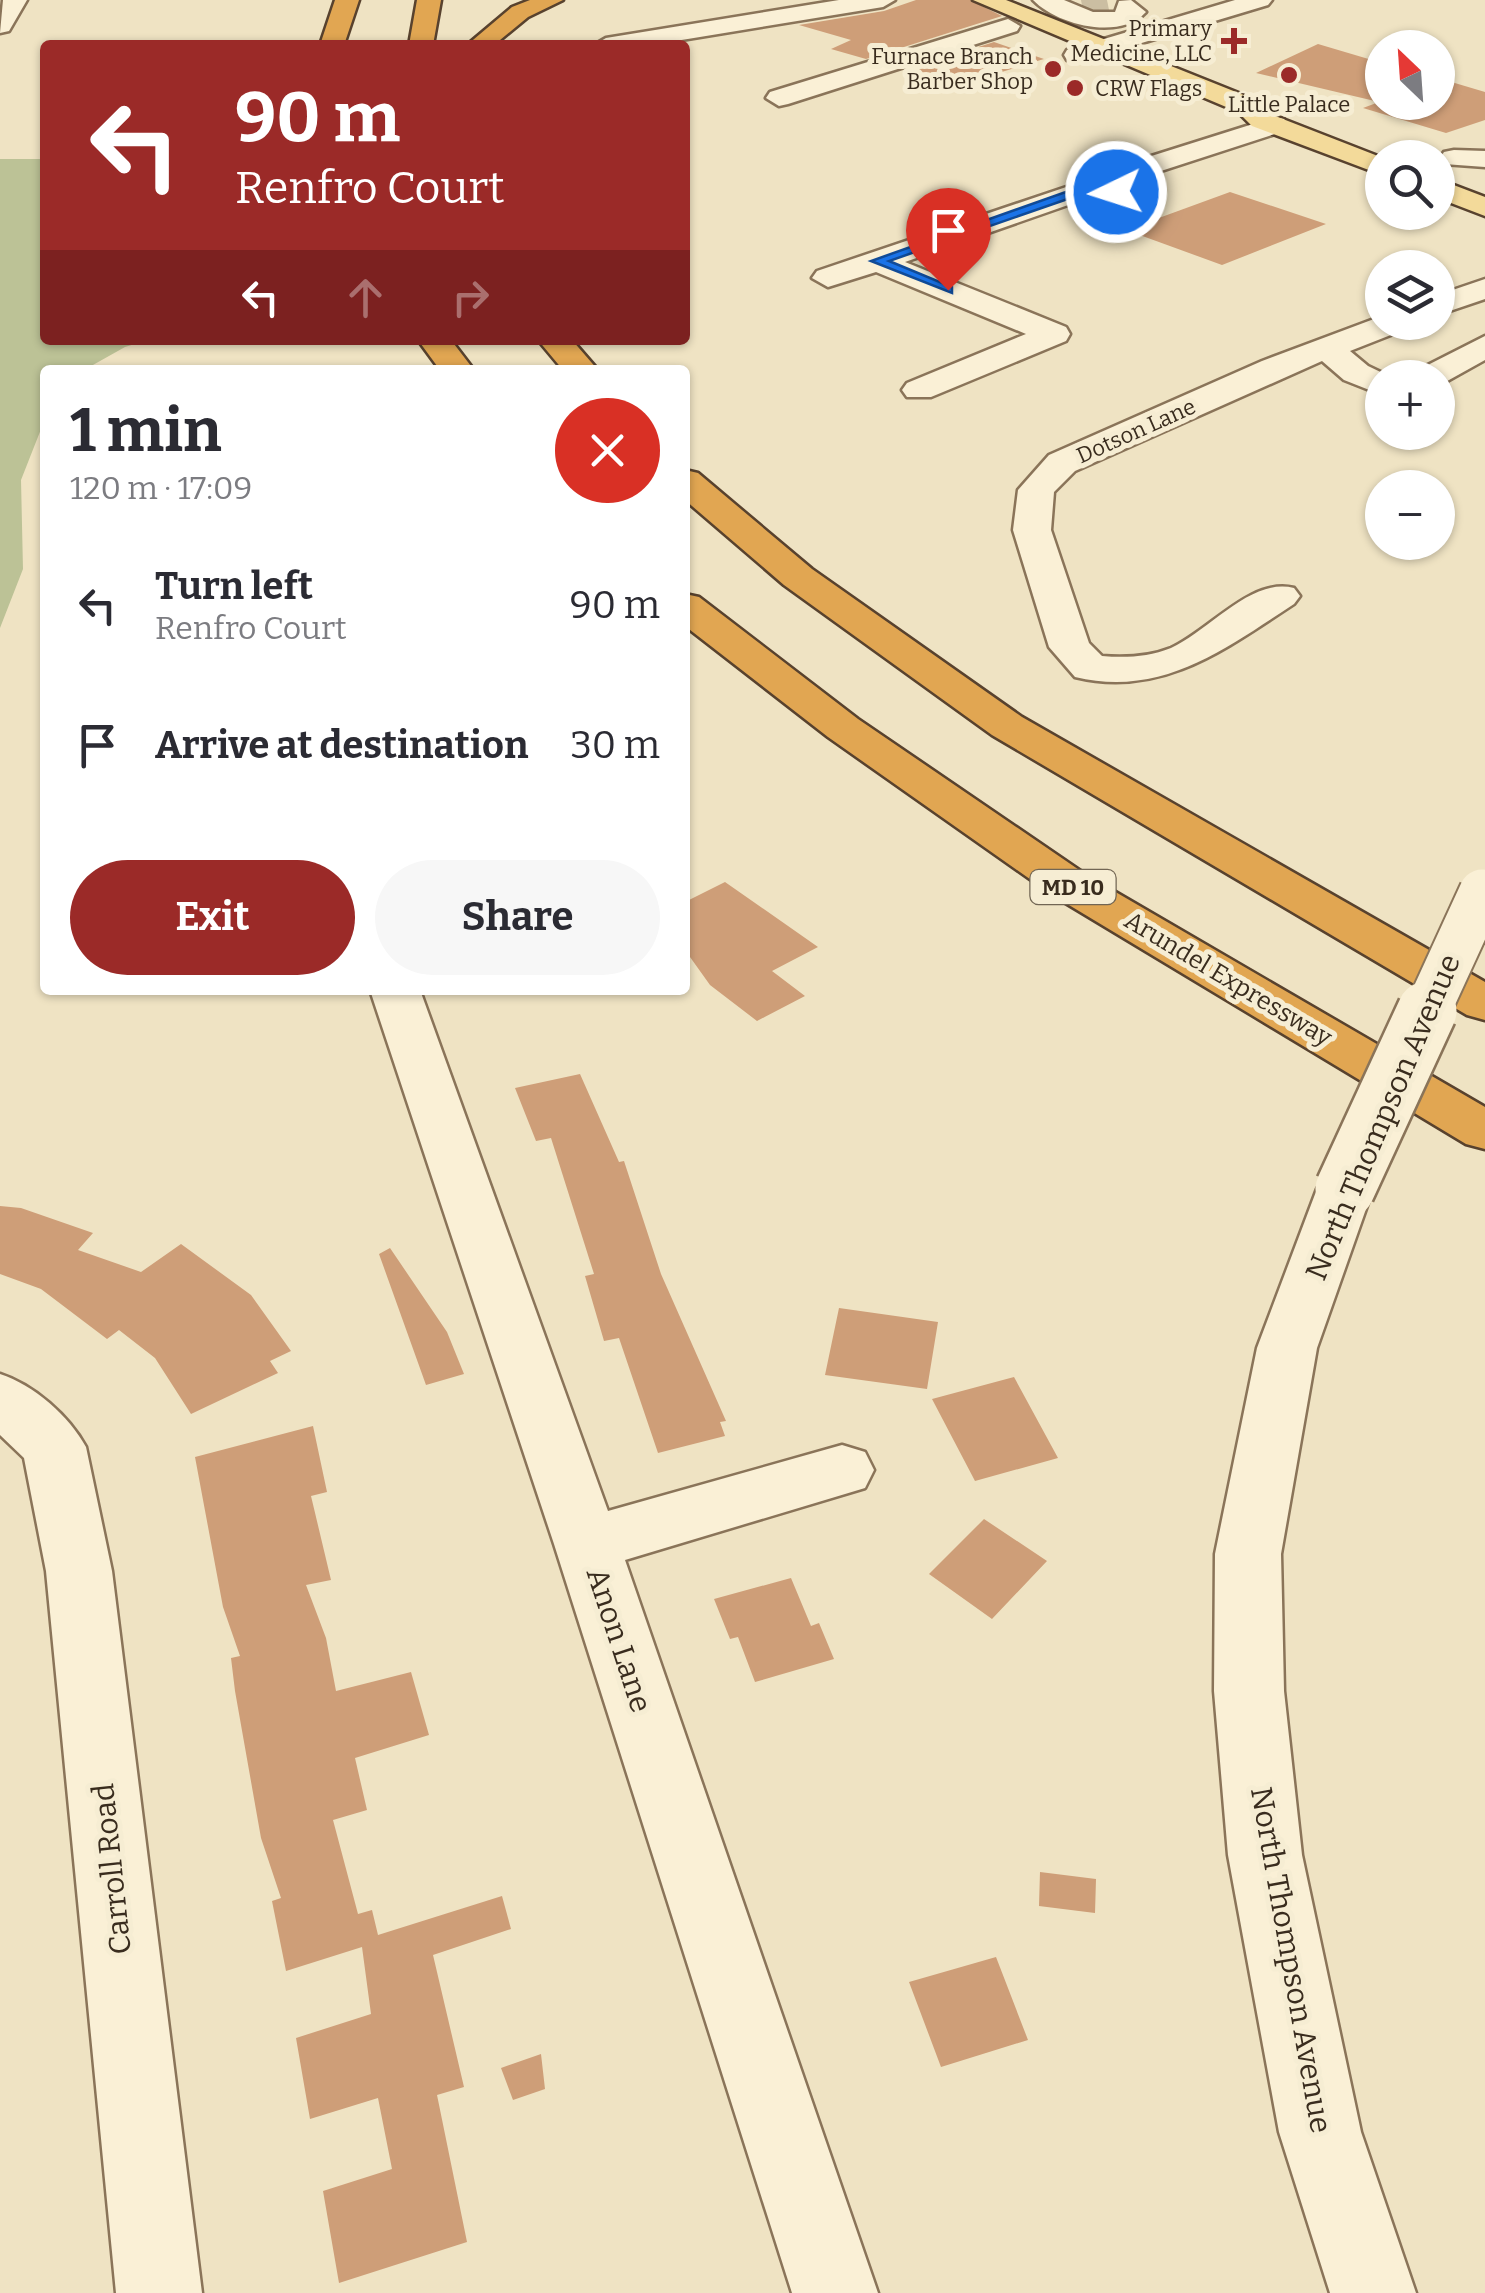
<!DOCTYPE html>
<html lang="en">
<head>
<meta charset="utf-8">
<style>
  :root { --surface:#fff; --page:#f7f7f7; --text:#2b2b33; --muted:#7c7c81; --accent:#9b2a28 }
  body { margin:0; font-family:Bitter,serif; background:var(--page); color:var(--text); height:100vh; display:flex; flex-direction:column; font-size:38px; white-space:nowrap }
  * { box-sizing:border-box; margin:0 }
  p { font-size:32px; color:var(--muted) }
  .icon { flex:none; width:55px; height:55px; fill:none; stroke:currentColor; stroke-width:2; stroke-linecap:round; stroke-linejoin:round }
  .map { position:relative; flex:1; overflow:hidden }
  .side { position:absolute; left:40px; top:365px; width:650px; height:630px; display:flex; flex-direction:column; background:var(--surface); border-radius:10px; box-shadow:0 2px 8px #0004 }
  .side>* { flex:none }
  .banner { position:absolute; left:40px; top:40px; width:650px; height:305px; border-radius:10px; box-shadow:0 2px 8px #0004; background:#9b2a28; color:#fff; overflow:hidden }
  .needle { width:65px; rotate:335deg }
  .fabs { position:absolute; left:1365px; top:30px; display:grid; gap:20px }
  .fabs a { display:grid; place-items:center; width:90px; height:90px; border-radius:50%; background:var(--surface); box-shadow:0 2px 8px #0004; font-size:50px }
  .pin { position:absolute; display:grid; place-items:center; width:85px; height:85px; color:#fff; margin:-102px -42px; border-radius:50% 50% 50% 0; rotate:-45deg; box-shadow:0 0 10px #0007 }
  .pin .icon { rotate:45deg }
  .me { position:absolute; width:110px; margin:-55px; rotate:266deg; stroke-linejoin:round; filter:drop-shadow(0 0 8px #0008) }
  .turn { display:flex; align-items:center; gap:35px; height:210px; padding:0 30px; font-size:45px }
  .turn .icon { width:130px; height:130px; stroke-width:2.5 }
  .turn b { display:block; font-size:70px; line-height:85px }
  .lanes { display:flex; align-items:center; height:95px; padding:0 30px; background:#0003; justify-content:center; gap:50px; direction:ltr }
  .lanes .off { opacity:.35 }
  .round { display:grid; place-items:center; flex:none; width:105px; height:105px; border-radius:52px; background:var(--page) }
  .overview { display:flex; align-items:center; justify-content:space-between; height:170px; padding:0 30px }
  h1 { font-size:60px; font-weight:700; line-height:75px }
  .action { display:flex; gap:20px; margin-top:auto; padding:20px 30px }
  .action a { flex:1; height:115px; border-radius:60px; background:var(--accent); color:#fff; font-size:40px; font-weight:700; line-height:115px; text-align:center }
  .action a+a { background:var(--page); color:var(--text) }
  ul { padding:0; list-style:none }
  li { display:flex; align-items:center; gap:30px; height:140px; padding:0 30px }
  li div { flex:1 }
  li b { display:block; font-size:38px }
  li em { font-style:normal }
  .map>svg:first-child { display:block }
</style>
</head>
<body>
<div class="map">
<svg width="1485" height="2293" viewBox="0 0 1485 2293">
  <rect width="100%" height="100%" fill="#efe3c3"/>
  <!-- cemetery -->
  <path fill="#bcc296" d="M0,159H45V340H148L125,347L84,370H45V419L21,480L23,569L0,628Z"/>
  <!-- building -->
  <path fill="#ce9e78" d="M916,0H970L1002,16L866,59L831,49L851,40L799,25L884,11Z
    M994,42L1044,59L959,85L906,70Z
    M1318,44L1382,63V102H1438V78L1485,92V120L1446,133L1363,108L1379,102L1256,73Z
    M1230,192L1326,224L1222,265L1126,230Z
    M725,882L818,947L772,971L805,996L757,1021L710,985L685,950V902Z
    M580,1074L619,1162L624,1161L661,1274L726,1421L720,1422L725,1436L658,1453L619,1338L604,1341L585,1276L594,1274L551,1138L536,1141L515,1088Z
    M0,1206L21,1208L93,1233L78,1250L141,1272L181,1244L251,1295L291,1351L270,1361L278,1373L191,1414L155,1358L119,1330L107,1339L41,1289L0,1274Z
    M390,1248L447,1332L464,1374L426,1385L379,1254Z
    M839,1308L938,1322L927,1389L825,1375Z
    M1014,1377L1058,1458L975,1481L932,1399Z
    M313,1426L327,1492L311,1496L331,1580L306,1585L326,1638L336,1691L411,1672L429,1735L355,1758L367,1810L333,1820L358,1914L372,1910L378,1935L502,1896L511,1929L433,1955L464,2087L437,2095L467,2242L339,2283L323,2191L392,2169L378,2098L310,2119L296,2038L371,2014L362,1947L286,1971L272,1901L281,1898L261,1838L235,1691L231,1658L240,1656L223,1607L195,1457Z
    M984,1519L1047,1561L992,1619L929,1574Z
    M791,1578L811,1626L819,1623L834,1659L755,1682L738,1637L730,1639L714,1599Z
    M1040,1872L1096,1879L1095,1913L1039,1906Z
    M996,1957L1028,2040L941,2067L909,1982Z
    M541,2054L545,2089L513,2100L501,2068Z"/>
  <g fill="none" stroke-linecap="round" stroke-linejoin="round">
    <!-- minor-tunnel -->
    <path stroke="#cbbea2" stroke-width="26" stroke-dasharray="26 14" stroke-linecap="butt" d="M1083,10L1108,5"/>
    <!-- minor casing -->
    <g stroke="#8a7459" stroke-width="5">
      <path id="minor" d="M3,0H27L9,31L0,33Z
        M839,0H895L883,7L651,45H594L606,38Z
        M1033,0H1064L1093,12H1115L1119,1L1131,0L1146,12C1120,41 1057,25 1033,0Z
        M1235,0H1272L1268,5L1085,60H1067L1064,55L1067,50Z
        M1008,19L1020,26L1017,31L788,104L779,106L766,98L770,92Z
        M1275,117L1284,119L1288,125L1284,131L1127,182H1107L1103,176L1107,170Z
        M1454,150L1485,151V167L1444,164L1440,158L1444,152Z
        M1081,182L1095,191L1091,197L905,262L1066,327L1070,334L1066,341L931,397H907L902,390L907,383L1026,334L876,272L828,287L812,278L817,271Z
        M1485,279V299L1438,315V295Z
        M1382,316V322H1411L1406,329L1350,351L1368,366L1393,378H1382V395L1344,380L1322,361L1075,471L1054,492L1051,530L1089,643L1102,656C1126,658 1148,657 1171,648C1209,631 1251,577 1294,588L1300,596L1294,604C1225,649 1162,698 1075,677L1049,647L1013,530L1018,490L1049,455L1262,361Z
        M1485,336V360L1440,385L1438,378H1411L1416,371Z
        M370,990H420L608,1511L842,1445L865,1452L874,1470L865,1488L625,1560L878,2293H792L554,1544Z
        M1345,1169L1365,1175L1373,1189L1317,1348L1281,1554L1284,1691L1302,1855L1361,2132L1416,2293H1330L1279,2132L1228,1855L1214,1691L1215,1554L1257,1348L1317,1189L1325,1175Z
        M0,1374C34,1385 69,1416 86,1447L112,1571L202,2293H116L46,1571L24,1458L0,1435Z"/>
    </g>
    <!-- major casing -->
    <g stroke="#58422e" stroke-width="5">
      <path id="major" d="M973,0H1006L1256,100L1270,114L1383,158L1382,175L1252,126L1238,112Z
        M1438,179L1485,197V216L1438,198Z"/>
    </g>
    <!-- highway casing -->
    <g stroke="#58422e" stroke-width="5">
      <path id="highway" d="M335,0H359L344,45H320Z
        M417,0H441L433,45H409Z
        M530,0H563L528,17L494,45H467L512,7Z
        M418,340H451L474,370H440Z
        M538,340H572L598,370H563Z
        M685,470L698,473L812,569L1022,717L1485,982V1020L1467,1015L992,735L784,585L685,500Z
        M685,594L699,597L858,719L1088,876L1485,1107V1149L1466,1144L1054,896L828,737L685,626Z"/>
    </g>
    <!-- minor -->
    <use href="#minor" fill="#faf0d6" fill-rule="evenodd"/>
    <!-- major -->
    <use href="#major" fill="#f3da9a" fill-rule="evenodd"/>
    <!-- highway -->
    <use href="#highway" fill="#e1a652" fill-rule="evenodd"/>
    <!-- minor-bridge-far1 casing -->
    <g stroke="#8a7459" stroke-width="49" stroke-linecap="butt">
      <path id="minor-bridge-far1" d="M1426,1014L1482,892"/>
    </g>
    <!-- minor-bridge casing -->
    <g stroke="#8a7459" stroke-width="64" stroke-linecap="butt">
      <path id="minor-bridge" d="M1345,1189L1427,1011"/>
    </g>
    <!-- minor-bridge-far1 -->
    <use href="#minor-bridge-far1" stroke="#faf0d6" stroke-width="45"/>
    <!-- minor-bridge -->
    <use href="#minor-bridge" stroke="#faf0d6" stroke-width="59"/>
  </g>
  <!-- route -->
  <path fill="#1a73e8" stroke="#114b97" stroke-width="2.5" d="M1077,188L1122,192L1082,194L889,261L952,287V293L871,261Z"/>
  <!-- markers -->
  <g fill="#9b2a28" stroke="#f6edd3" stroke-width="4">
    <path d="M1229 26h10v10h10v10h-10v10h-10v-10h-10v-10h10z"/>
    <circle cx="1053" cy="69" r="10"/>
    <circle cx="1289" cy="75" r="10"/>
    <circle cx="1075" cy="88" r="10"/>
  </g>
  <g text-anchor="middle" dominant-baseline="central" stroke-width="10" stroke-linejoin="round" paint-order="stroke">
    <!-- far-poi labels -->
    <g font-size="22" fill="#392c1e" stroke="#f6edd3" text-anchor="end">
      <text x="1212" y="28">Primary<tspan x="1212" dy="25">Medicine, LLC</tspan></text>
      <text x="1033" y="56">Furnace Branch<tspan x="1033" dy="25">Barber Shop</tspan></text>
      <text x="1095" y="88" text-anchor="start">CRW Flags</text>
      <text x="1289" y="104" text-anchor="middle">Little Palace</text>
    </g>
    <!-- far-street labels -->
    <g font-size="22" fill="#392c1e" stroke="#f6edd3">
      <text transform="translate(1136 431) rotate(-24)">Dotson Lane</text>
    </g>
    <!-- shield labels -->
    <rect fill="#f6edd3" stroke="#726654" stroke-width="2.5" x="1030.5" y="870" width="85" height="34" rx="8"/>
    <g font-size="22" font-weight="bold" fill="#392c1e">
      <text x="1073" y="887">MD 10</text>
    </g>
    <!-- street labels -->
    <g font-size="25" fill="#392c1e" stroke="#f6edd3">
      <text transform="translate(1228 979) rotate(31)">Arundel Expressway</text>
    </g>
    <!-- near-street labels -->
    <g font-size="30" fill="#392c1e" stroke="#f6edd3">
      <text transform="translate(1383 1117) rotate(-67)">North Thompson Avenue</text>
      <text transform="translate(619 1640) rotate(72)">Anon Lane</text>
      <text transform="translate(112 1869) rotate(-96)">Carroll Road</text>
      <text transform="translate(1291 1960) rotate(80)">North Thompson Avenue</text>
    </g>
  </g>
</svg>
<div class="fabs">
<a><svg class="needle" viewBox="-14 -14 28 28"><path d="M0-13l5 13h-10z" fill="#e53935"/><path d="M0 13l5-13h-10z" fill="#7c7c81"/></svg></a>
<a><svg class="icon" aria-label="search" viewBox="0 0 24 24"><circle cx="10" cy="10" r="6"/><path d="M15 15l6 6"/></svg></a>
<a><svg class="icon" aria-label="layers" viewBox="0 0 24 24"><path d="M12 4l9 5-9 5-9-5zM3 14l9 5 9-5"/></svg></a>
<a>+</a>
<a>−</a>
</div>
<div class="pin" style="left:948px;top:290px;background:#d93025"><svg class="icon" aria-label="arrive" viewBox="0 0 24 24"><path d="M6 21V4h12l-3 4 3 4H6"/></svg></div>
<svg class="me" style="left:1116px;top:192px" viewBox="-20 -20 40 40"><circle r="17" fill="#1a73e8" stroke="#fff" stroke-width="3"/><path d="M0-11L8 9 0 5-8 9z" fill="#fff"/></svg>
<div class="banner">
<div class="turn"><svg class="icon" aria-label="left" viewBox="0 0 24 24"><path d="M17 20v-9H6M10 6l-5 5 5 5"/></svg><div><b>90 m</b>Renfro Court</div></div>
<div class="lanes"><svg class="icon" aria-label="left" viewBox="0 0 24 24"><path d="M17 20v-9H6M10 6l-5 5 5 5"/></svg><svg class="icon off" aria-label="ahead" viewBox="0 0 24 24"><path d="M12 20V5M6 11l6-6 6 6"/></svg><svg class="icon off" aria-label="right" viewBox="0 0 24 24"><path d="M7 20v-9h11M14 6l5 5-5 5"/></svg></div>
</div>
<section class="side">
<div class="overview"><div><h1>1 min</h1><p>120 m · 17:09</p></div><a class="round" style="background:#d93025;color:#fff"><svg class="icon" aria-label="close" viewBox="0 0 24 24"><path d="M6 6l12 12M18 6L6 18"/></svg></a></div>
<ul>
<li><svg class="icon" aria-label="left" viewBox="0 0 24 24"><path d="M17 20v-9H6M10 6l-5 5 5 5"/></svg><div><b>Turn left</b><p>Renfro Court</p></div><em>90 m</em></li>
<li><svg class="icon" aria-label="arrive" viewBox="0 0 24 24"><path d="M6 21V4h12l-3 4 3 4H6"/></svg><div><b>Arrive at destination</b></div><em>30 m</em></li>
</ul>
<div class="action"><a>Exit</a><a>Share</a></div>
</section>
</div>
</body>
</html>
